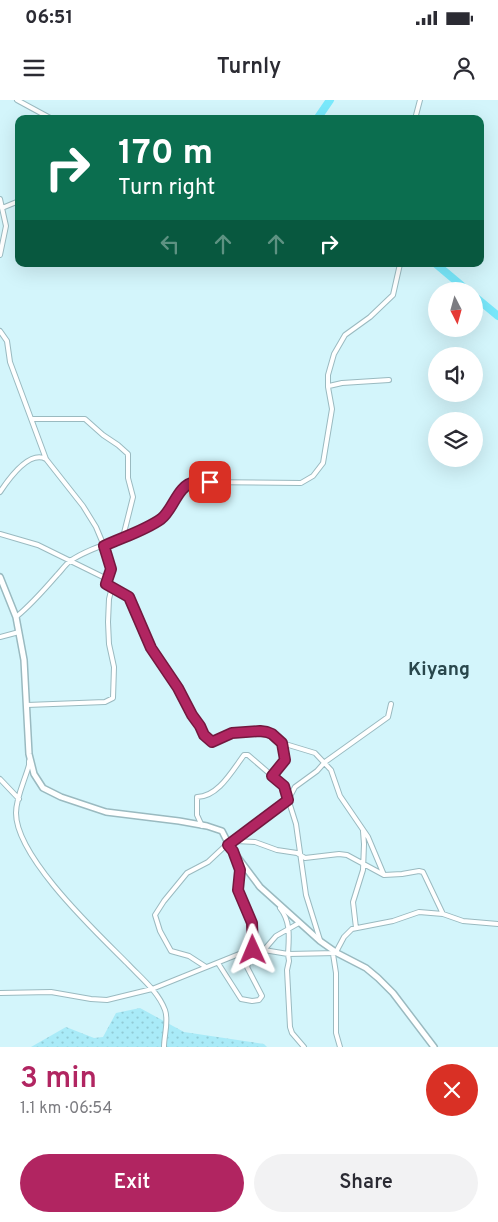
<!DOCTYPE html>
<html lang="en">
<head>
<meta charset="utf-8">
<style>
  :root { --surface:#fff; --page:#f2f2f3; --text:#2b2b33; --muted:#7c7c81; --accent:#b12561 }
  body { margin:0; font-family:Overpass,sans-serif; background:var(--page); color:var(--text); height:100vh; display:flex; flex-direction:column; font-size:19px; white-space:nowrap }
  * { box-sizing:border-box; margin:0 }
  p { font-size:16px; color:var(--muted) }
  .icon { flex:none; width:28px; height:28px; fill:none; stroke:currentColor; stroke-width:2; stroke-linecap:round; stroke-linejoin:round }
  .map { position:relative; height:947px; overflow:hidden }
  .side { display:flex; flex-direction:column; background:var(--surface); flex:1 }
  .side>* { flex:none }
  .top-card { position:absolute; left:15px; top:15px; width:469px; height:152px; border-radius:10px; box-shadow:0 5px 20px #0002; background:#0b6e4f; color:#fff; overflow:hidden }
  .needle { width:32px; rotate:174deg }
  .buttons { position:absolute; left:428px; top:182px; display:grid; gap:10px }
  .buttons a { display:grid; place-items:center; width:55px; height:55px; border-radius:50%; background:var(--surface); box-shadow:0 5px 20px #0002; font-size:25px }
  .pin { position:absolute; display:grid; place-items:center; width:42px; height:42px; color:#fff; margin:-21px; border-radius:10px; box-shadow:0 2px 8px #0006 }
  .me { position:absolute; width:55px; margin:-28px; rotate:359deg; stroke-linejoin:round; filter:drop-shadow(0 0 4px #0008) }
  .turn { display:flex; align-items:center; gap:18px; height:105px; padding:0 20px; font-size:22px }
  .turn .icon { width:65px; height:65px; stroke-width:2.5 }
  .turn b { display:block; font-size:35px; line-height:42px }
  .lanes { display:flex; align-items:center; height:48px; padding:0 20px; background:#0003; justify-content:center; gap:25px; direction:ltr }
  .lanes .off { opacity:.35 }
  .round { display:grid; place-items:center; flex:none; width:52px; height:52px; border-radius:26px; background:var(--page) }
  .headline { display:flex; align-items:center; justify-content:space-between; height:85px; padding:0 20px }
  h1 { font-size:30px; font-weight:600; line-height:38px; color:var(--accent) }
  .button { display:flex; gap:10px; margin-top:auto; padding:10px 20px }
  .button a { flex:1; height:58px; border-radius:30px; background:var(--accent); color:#fff; font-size:20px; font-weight:600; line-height:58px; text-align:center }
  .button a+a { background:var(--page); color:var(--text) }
  .status { display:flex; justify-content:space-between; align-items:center; height:35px; padding:0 25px; background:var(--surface); direction:ltr }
  .status svg { height:14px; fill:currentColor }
  header { display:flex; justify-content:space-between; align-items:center; height:65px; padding:0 20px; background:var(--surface); font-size:22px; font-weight:600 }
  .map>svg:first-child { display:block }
</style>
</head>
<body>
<div class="status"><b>06:51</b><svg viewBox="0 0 49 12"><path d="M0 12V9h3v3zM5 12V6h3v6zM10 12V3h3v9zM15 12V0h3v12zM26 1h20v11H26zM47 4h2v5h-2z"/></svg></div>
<header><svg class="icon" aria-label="menu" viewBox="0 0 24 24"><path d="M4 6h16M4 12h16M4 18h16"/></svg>Turnly<svg class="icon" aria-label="person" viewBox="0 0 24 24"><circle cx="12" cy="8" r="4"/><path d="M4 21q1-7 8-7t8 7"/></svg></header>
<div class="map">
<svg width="498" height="947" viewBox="0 0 498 947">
  <defs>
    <pattern id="green-dots" width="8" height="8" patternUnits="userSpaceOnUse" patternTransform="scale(1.25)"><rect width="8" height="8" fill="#a9ebf8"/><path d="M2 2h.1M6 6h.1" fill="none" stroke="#91cad5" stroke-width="1.8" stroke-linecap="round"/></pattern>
  </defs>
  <rect width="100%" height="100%" fill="#d3f5fb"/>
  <!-- green -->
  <path fill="url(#green-dots)" d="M140,908L184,932L264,944L267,947H31L66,927L94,938L103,937L116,913Z"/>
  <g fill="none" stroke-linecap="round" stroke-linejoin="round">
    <!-- river -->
    <path stroke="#79e9fc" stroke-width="8" d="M317,19L330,0
      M436,164L468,191
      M474,196L498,216"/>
    <!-- street casing -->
    <g stroke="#9abac0" stroke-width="6">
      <path id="street" d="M17,0L52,19
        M415,19L420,0
        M0,99L6,126L0,155
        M2,108L19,101
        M0,231L7,241L10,262L46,359L83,406L96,427L104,446L111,469L106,484
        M329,286L342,283L389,280
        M32,319H85L103,335L118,345L128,354V378L133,397L123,437
        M0,392C8,380 29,350 46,359
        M0,434L38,445L103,477L106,484L129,497L132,501L136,515L151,548L178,588L192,615L200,626L204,635L212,642L232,633L260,631L272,634L282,643L315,653L331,670L340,696L368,737L384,775
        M16,517C31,505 44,490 57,475C61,471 65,465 70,461C98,442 135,439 161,419C175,408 177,388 194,382L301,383L313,376L323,363L332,309L328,287V275L334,254L345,235L370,217L393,195L400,164
        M0,537L19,532
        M27,605L105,602L113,598L114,567L109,544L108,522L109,499L112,487
        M29,661V665C25,680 16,697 16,713C16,757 96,832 127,863C140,877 158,891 165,910C169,921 164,935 164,947
        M272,676L285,661L282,643
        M0,679L19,699
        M202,726L197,715V697C218,697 232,671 244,655H248L284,686L296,724L306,795L320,840
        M234,741L288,700L295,687L317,671L325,662L388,617L391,604
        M280,808C291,822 289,837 288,854L289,861L287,870L290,927L292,933L304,947
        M356,828L353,802L363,770L364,744L363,731
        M264,850L276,836L299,823
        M336,852L344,837L352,829L393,821L419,812L443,814L463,821L498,824
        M333,854L336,873V933L340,947
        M218,863L241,899L252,901L259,900L262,896L247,867L253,850L254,830L251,819L237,790L240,771L233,753
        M206,867L189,856L171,851L160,831L155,815L164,801L187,773L208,762L224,747L236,741L255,742L277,750L297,753L305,758L339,754L347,755L384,775L402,774L419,771L423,772L443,814
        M0,893L51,892L91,899L107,900L152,889L249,850H264L288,854L337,853"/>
    </g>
    <!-- secondary casing -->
    <g stroke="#9abac0" stroke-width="8">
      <path id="secondary" d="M0,477L16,517L24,560L29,654L34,674L43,688L61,697L106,712L179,721L207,726L222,731L230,747L260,787L320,841L337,853L366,868L378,878L393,893L434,947"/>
    </g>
    <!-- street -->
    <use href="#street" stroke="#fff" stroke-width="4"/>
    <!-- secondary -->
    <use href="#secondary" stroke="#fff" stroke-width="5"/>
  </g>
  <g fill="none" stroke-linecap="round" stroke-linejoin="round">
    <!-- route casing -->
    <g stroke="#73183f" stroke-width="12">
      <path id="route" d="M210,382C205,382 200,381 195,382C177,385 174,409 161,419C144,431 123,437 104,446L111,469L106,484L129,497L151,548L178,588L192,615L200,626L204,635L212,642L232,633L260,631L267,632L272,634L282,643L285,660L272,676L284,686L288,700L228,745L233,751L240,770L238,790L252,823L253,850"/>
    </g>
    <!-- route -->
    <use href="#route" stroke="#b12561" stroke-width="9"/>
  </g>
  <g text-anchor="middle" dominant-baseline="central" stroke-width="5" stroke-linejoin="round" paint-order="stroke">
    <!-- quarter labels -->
    <g font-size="19" font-weight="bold" fill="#29474c" stroke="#d3f5fb">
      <text x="439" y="570">Kiyang</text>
    </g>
  </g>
</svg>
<div class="buttons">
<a><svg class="needle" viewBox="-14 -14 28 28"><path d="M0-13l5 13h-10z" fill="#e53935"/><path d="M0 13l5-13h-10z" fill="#7c7c81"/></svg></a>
<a><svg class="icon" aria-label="sound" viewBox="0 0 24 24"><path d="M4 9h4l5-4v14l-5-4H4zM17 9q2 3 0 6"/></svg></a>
<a><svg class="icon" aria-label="layers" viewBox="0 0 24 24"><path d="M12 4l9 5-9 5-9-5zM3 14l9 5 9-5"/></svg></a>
</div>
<div class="pin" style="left:210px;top:382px;background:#d93025"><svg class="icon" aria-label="arrive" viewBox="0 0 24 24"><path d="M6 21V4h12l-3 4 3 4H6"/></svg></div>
<svg class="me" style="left:253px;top:850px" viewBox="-20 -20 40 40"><path d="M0-17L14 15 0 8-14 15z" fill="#b12561" stroke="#fff" stroke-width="4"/></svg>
<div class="top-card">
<div class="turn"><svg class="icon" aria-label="right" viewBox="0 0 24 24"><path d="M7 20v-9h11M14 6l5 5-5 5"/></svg><div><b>170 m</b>Turn right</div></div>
<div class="lanes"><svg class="icon off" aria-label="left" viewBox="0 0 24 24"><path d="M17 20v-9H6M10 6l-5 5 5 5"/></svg><svg class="icon off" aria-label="ahead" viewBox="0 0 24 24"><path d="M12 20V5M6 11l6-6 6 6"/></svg><svg class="icon off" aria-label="ahead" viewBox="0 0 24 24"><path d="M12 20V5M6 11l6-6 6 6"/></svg><svg class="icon" aria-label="right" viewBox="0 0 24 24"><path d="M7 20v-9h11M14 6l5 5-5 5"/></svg></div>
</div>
</div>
<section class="side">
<div class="headline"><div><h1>3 min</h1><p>1.1 km · 06:54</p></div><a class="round" style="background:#d93025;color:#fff"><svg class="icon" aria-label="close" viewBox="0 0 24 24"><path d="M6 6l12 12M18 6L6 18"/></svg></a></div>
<div class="button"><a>Exit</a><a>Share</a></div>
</section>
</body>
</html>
